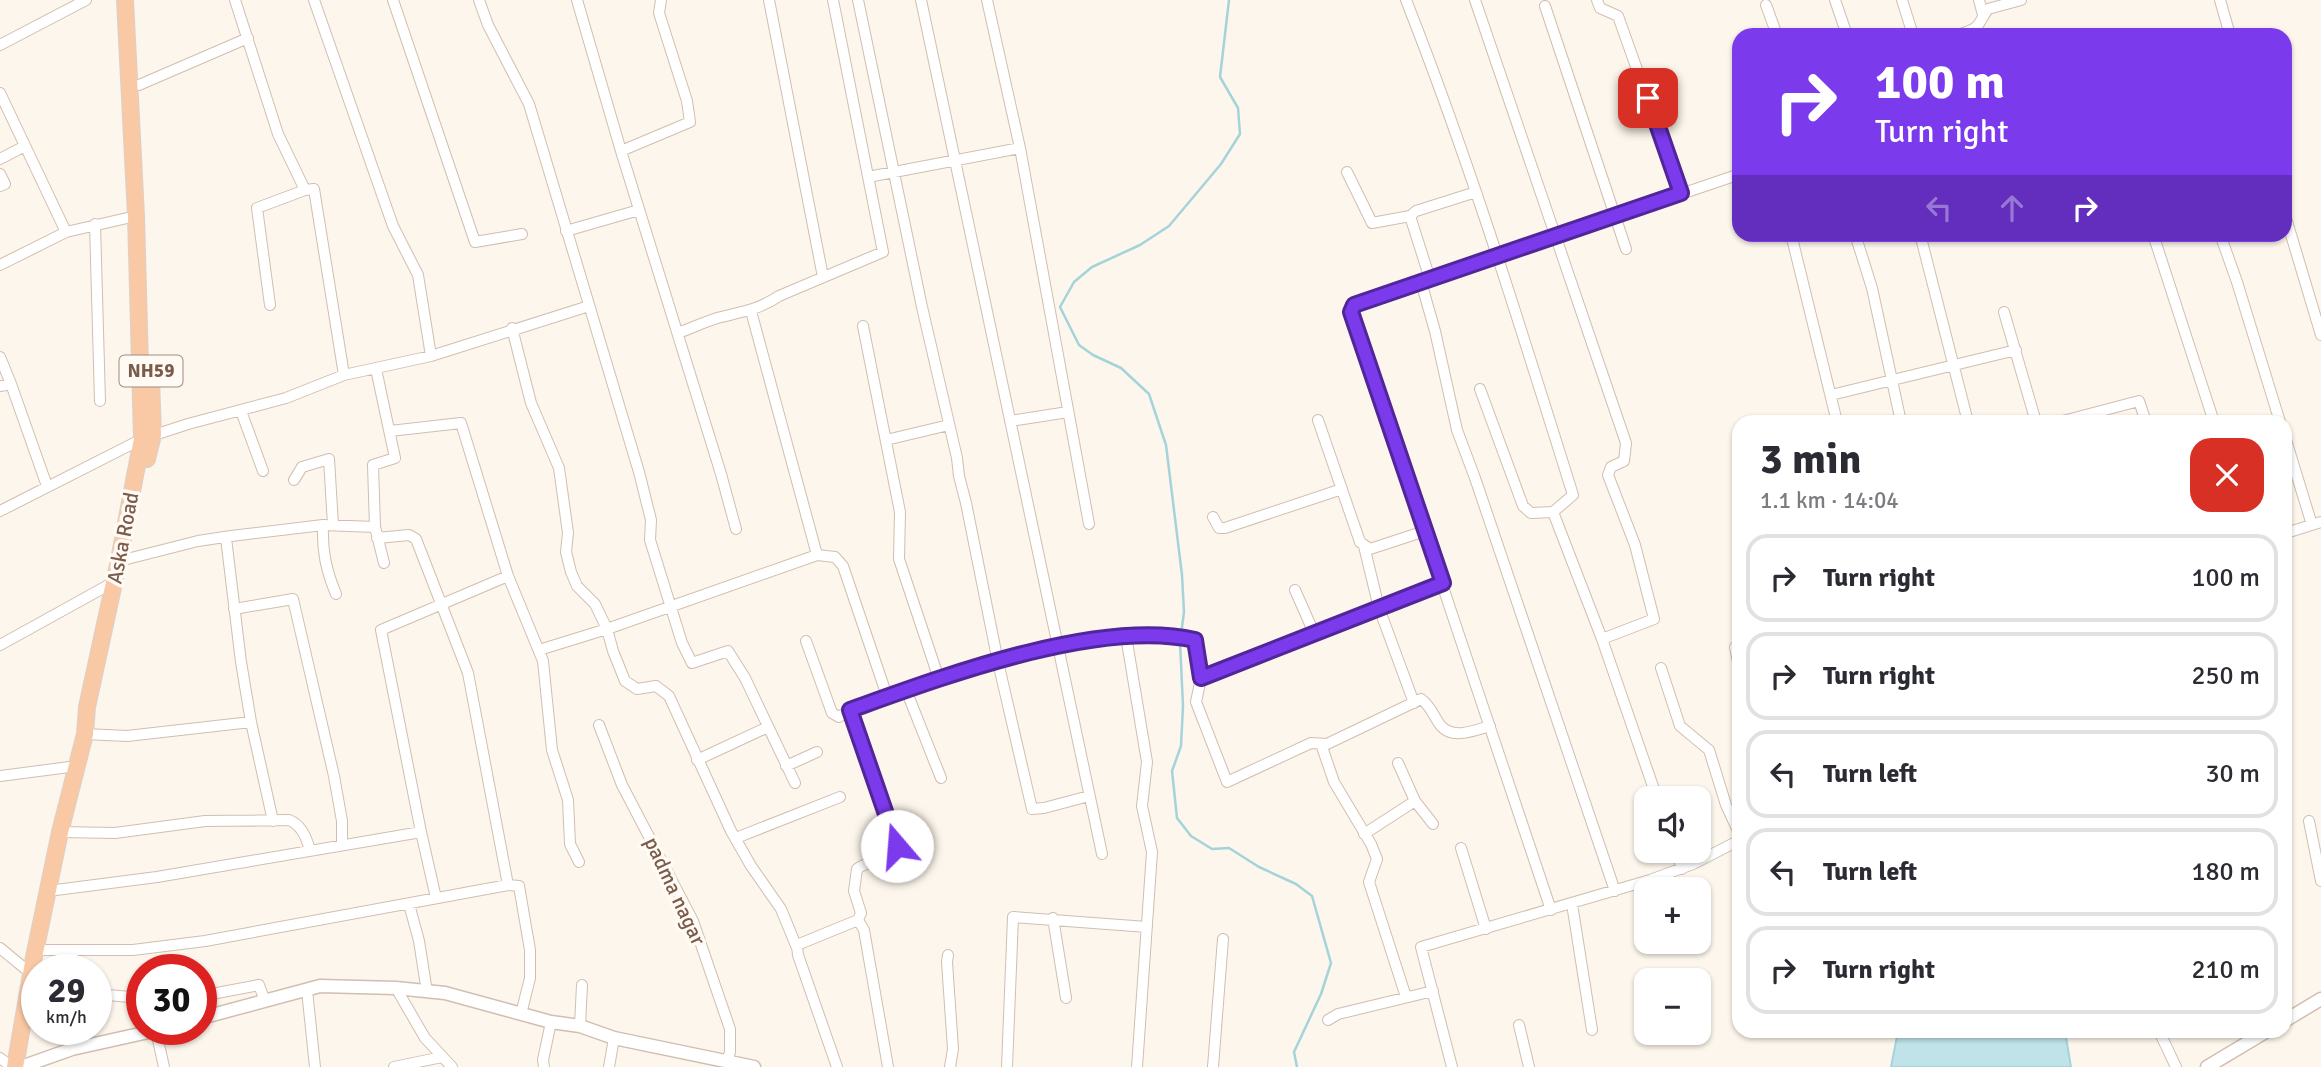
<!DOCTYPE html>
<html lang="en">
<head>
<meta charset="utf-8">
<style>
  :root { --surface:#fff; --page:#f7f7f7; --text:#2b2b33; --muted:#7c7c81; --line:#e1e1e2 }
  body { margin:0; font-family:Signika,sans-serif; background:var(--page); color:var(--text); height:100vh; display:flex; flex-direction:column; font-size:26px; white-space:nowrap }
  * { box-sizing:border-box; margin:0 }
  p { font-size:23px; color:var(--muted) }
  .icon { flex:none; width:38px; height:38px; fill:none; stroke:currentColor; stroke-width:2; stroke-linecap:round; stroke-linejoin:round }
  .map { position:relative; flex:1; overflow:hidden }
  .details { position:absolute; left:1732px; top:415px; width:560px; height:623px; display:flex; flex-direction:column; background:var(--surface); border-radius:21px; box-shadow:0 2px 5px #0004 }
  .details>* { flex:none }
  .top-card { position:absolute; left:1732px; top:28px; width:560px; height:214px; border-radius:21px; box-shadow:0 2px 5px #0004; background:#7c3aed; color:#fff; overflow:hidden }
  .controls { position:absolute; left:1634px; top:786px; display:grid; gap:14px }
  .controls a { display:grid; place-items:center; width:77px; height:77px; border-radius:14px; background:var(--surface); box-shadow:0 2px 5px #0004; font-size:35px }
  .speed { position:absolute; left:21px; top:954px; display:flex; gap:14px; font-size:35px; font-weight:700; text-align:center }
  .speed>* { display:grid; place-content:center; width:91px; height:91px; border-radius:50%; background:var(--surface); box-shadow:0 2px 5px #0004; line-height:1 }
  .speed small { font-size:18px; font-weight:400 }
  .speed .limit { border:10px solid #d22; background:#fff; color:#111 }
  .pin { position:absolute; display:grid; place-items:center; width:60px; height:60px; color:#fff; margin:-30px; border-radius:14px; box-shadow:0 4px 10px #0006 }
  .me { position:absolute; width:77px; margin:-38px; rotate:342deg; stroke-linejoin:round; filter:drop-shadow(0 0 5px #0008) }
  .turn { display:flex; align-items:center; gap:24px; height:147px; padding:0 28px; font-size:32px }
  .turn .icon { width:91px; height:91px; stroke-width:2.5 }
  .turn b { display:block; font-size:49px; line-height:60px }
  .lanes { display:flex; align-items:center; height:66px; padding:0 28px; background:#0003; justify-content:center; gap:35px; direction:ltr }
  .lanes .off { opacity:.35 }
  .round { display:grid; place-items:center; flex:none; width:74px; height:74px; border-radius:21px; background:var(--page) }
  .summary { display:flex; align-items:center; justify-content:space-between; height:119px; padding:0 28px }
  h1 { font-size:42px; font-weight:800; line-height:52px }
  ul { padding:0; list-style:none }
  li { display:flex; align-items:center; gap:21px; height:88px; margin:0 14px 10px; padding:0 14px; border:4px solid var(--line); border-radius:21px }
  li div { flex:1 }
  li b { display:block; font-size:26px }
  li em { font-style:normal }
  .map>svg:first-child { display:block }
</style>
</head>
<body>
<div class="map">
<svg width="2321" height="1067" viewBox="0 0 2321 1067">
  <rect width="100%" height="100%" fill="#fdf6ec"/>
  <!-- water -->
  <path fill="#bfe3e8" stroke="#a5d3da" stroke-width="2" d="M1898,1031H2065L2071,1067H1891Z"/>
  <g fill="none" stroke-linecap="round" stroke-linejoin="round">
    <!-- stream -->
    <path stroke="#a5d3da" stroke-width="2.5" d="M1229,0L1220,77L1238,108L1240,134L1221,164L1169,226L1140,245L1092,267L1074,282L1060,307L1079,345L1093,355L1121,368L1149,394L1166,445L1182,575L1184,612L1180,642L1183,706L1181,746L1172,771L1177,818L1191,836L1212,849L1229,848L1259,867L1296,884L1312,896L1331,963L1321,994L1294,1052L1297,1067"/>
    <!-- minor casing -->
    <g stroke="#d1beb0" stroke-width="12">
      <path id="minor" d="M235,0L278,134L305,190
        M314,0L393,226L418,275L431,356
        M393,0L475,242L522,234
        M479,0L488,25L529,104L639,472L651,520L650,540L682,643L692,663L728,651L745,678L795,783
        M577,0L621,151L721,474L736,529
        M769,0L823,277
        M858,0L922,307L957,458L959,476L966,503L998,662L1032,809L1044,808L1089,796
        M921,0L1102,854
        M1406,0C1470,162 1521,329 1573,495L1553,512L1531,513L1523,506L1480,389
        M1475,0L1626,443L1624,461L1611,467L1608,475L1635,545L1654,619L1602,639
        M1597,0L1600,8L1618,16L1681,193
        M1835,0L1847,35
        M1902,0L1913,35
        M1979,0L1983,15
        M2220,0L2230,35
        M1766,5L1777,35
        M1545,6L1626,249
        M1958,35C1982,27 1975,28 1988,9L2021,0
        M0,45L86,0
        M139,85L248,38
        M0,93L66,232
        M1020,148L1089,524
        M621,151L690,122L687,101L659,13L661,0
        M0,159L25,146
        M1347,172L1372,223L1410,216L1416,211L1476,192
        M0,174L5,184L0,186
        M868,177L1020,148L987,0
        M1410,216L1430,279
        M2286,218L2321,335
        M95,224L100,401
        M566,231L639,210
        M1791,234L1837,422
        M1855,234L1872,288L1901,422
        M1920,234L1968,422
        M2153,234L2214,422
        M2220,234L2237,282L2280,422
        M0,265L66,232L136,216
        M1421,282L1435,331L1457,430L1475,478L1615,891
        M270,305L257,208L305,190L314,189L344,375
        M751,311L817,555L607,629L613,651L625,681L637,689L656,686L669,696L731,831L751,866L781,909L797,948
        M2004,312L2036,422
        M863,326L900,512L899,559L939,679
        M512,328L531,403L559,468L568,533L566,552L571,572L577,586L595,604L607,629L539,650
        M678,333C692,328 706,321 721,317C742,312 760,309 779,296L883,252L833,0
        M0,357L11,384
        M376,369L395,458L373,465L375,527L384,563
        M0,386L11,384L47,486
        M1831,395L2016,350
        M241,411L263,471
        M1318,420L1360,542L1370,549L1425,531
        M1010,421L1068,412
        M2059,422L2139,401L2146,422
        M390,431L461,423L508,576L543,661L552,750L568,800L570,844L579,862
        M886,440L949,425
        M2286,440L2312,525
        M294,480L302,467L329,459L333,525
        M0,511L142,439L188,424L286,398L344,375L431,356L589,306
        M1553,512L1602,639L1657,798
        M1213,517L1219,528H1225L1342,489
        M323,525C322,551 326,570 336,594
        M2286,533L2321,522
        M226,538L241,662L251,722
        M377,538L409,535L416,539L468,673L508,885
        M1364,546L1379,608L1414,703
        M817,555L835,557L843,566L887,696L850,710L898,851C886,860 869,860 857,869L854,891L861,913L858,920L797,945L798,955L837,1067
        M127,559L198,541L231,536L323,525L375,527
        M1295,590L1314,633
        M234,609L293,599L334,776L342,821V845
        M1126,636L1147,762L1142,806L1152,852L1137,1067
        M806,641L832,713L839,717L850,710
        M0,645L114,582
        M1735,647L1740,672
        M1661,668L1680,726L1709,750L1726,805L1740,835
        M1201,678L1443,583
        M906,690L941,778
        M887,696C974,668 1105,619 1195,640L1201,678L1196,702L1227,782L1311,743L1327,744L1421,699C1432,707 1433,716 1441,726C1453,740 1476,730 1490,726
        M599,725L622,785L693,921L730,1029V1052L727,1062
        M85,734L127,736L251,722L273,821
        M1321,744L1334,782L1371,844L1377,859L1369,882L1406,997
        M697,760L768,727
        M1398,763L1415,801L1433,824
        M786,766L817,752
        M0,776L77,766
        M2309,821L2321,881
        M60,832L115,833L205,821L289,820C302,825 307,838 310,851
        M421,832L381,630L508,576
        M1364,834L1415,801
        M736,838L840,797
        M1461,848L1486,929
        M1676,850L1682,869
        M48,891L157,877L421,832L436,898
        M409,904L419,941L427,992
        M1572,904L1592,1030
        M1551,910L1351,312L1354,305L1740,174
        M1053,918L1066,998
        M858,920L864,930L888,1067
        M0,948L34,976
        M36,950H133L205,941L508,885L519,886L530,950V978L521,1014
        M948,955L947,962L953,1049L950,1067
        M396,988L425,1038L452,1067
        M307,990L315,1067
        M96,994L142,998
        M201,996L259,985L265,1001
        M1328,1020L1338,1014L1433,991
        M1519,1025L1529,1067
        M580,1026L582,985
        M156,1031L164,1067
        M2159,1031L2176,1067
        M0,1058L12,1067
        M394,1067L442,1057
        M544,1067L543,1060L551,1022
        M609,1067L614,1038
        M1007,1067L1013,917L1147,927
        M1213,1067L1223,939
        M1452,1067L1421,947L1650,880L1693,864L1740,840"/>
    </g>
    <!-- tertiary casing -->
    <g stroke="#d1beb0" stroke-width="15">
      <path id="tertiary" d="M201,1018L320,986L396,988L445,993L551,1022L580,1026L614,1038L754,1067
        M2286,1020L2321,999
        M21,1067L72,1049L162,1029
        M2207,1067L2267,1031"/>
    </g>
    <!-- trunk casing -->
    <g stroke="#dad1cd" stroke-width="18">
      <path id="trunk" d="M147,459L153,435L151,377
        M15,1067L34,957L60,832L85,734L87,707L119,560L142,439L136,216L125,0"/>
    </g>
    <!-- minor -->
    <use href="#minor" stroke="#fff" stroke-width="10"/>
    <!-- tertiary -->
    <use href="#tertiary" stroke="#fff" stroke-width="12"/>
    <!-- trunk -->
    <use href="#trunk" stroke="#f9c8a4" stroke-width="16"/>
  </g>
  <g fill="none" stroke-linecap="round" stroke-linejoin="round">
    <!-- route casing -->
    <g stroke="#51269a" stroke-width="18">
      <path id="route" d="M897,846L850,710C942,677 1099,618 1195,640L1201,678L1443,583L1351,312L1354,305L1681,193L1648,98"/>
    </g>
    <!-- route -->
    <use href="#route" stroke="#7c3aed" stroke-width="12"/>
  </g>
  <g text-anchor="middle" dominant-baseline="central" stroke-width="7" stroke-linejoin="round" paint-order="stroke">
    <!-- shield labels -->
    <rect fill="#fffaf3" stroke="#a28b7f" stroke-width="2" x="119.5" y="355.5" width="63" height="31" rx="5"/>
    <g font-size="19" font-weight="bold" fill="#7a5c4d">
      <text x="151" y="371">NH59</text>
    </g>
    <!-- street labels -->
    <g font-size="21" fill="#7a5c4d" stroke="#fffaf3">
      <text transform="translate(123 538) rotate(-79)">Aska Road</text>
      <text transform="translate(675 891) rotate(65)">padma nagar</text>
    </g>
  </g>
</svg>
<div class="controls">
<a><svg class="icon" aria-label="sound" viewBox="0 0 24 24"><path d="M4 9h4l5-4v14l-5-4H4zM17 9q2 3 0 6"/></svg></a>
<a>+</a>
<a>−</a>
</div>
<div class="speed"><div>29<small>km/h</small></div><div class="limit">30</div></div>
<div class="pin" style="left:1648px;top:98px;background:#d93025"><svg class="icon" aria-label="arrive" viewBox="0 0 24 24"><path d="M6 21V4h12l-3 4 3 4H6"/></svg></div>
<svg class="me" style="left:897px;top:846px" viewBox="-20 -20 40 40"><circle r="19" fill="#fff"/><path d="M0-13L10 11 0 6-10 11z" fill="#7c3aed"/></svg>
<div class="top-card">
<div class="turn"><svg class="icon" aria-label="right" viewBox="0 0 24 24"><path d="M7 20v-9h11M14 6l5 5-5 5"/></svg><div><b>100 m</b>Turn right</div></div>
<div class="lanes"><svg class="icon off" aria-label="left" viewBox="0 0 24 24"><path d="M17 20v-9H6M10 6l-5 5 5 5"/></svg><svg class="icon off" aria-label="ahead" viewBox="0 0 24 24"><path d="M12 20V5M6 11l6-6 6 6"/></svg><svg class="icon" aria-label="right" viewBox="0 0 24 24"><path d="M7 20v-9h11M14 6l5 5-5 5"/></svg></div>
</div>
<section class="details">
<div class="summary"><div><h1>3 min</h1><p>1.1 km · 14:04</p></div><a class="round" style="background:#d93025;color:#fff"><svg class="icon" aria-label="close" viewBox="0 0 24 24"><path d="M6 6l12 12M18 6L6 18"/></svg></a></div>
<ul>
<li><svg class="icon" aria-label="right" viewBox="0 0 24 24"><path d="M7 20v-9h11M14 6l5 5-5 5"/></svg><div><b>Turn right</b></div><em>100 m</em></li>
<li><svg class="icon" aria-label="right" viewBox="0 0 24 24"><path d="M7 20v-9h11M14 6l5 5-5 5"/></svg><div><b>Turn right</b></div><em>250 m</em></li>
<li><svg class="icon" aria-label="left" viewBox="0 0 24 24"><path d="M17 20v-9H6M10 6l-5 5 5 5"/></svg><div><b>Turn left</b></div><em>30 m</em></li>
<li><svg class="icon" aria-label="left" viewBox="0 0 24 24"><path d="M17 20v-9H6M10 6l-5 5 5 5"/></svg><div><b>Turn left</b></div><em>180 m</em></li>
<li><svg class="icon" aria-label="right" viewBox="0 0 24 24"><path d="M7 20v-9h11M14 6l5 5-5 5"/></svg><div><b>Turn right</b></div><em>210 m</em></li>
</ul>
</section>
</div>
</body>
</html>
